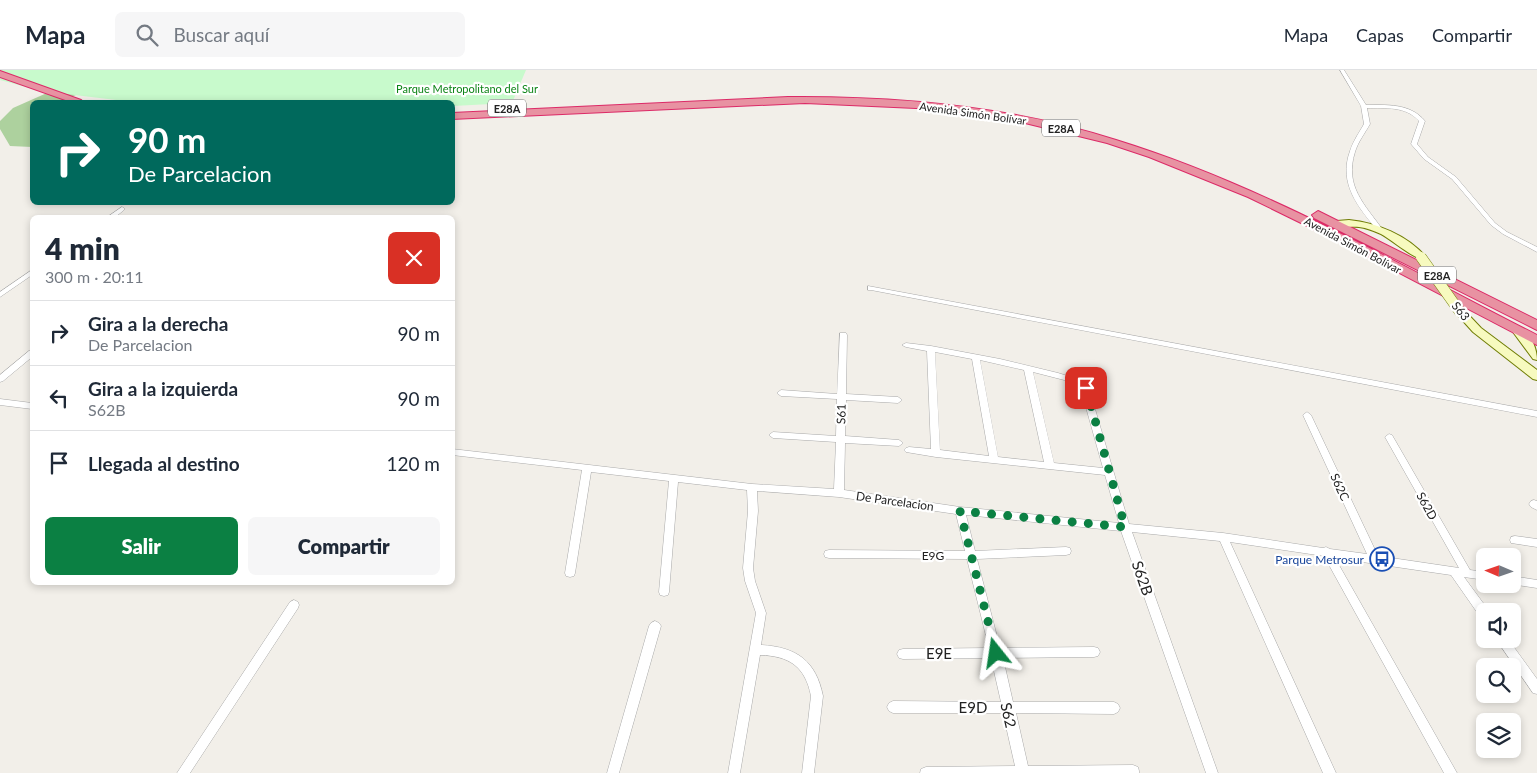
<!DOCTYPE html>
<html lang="es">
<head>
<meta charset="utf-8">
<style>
  :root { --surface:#fff; --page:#f6f6f7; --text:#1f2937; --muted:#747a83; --line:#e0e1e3; --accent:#0b8043 }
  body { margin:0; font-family:Lato,sans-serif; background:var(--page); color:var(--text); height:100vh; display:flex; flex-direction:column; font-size:19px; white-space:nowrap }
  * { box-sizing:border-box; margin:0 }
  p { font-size:16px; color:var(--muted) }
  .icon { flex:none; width:28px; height:28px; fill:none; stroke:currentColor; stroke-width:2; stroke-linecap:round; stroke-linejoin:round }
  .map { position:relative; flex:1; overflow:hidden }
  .drawer { position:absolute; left:30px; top:145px; width:425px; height:370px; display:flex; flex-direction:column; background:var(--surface); border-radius:8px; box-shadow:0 2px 8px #0003 }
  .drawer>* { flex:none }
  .hud { position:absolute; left:30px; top:30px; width:425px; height:105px; border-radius:8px; box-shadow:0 2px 8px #0003; background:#00695c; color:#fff; overflow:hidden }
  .needle { width:32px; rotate:272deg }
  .controls { position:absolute; left:1476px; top:478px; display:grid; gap:10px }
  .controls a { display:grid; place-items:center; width:45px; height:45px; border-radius:8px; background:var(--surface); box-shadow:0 2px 8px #0003; font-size:25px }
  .pin { position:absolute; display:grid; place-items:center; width:42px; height:42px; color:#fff; margin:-21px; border-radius:10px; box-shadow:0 2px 8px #0006 }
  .me { position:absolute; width:55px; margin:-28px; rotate:345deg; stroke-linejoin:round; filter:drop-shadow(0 0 4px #0008) }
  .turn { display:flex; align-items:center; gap:18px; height:105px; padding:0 15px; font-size:22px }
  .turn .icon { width:65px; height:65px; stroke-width:2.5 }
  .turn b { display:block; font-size:35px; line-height:42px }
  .round { display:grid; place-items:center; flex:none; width:52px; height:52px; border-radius:8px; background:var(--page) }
  .summary { display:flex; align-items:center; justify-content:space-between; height:85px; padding:0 15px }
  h1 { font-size:30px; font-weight:800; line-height:38px }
  .primary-button { display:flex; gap:10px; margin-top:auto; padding:10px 15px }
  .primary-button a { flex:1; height:58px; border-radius:8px; background:var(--accent); color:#fff; font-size:20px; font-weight:800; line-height:58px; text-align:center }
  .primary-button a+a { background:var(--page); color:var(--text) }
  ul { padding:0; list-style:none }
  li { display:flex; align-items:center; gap:15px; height:65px; padding:0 15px; border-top:1px solid var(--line) }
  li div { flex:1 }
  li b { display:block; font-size:19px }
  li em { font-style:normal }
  header { display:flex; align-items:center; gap:30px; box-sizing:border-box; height:70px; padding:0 25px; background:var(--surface); border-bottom:1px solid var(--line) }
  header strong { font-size:24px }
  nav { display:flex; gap:28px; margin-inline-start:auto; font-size:18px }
  .search { width:350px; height:45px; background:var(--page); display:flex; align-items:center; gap:12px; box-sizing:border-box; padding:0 18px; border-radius:8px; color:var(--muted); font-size:19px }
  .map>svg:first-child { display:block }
</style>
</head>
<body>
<header>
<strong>Mapa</strong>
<div class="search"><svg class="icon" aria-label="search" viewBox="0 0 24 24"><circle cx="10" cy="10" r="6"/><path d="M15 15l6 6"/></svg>Buscar aquí</div>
<nav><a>Mapa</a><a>Capas</a><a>Compartir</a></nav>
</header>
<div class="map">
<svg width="1537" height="703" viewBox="0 0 1537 703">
  <rect width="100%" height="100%" fill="#f2efe9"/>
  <!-- forest -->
  <path fill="#add19e" d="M65,15L94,19L64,29L77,32H32V77L10,76L0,59V51L13,38Z"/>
  <!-- park -->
  <path fill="#c8facc" d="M0,0H526L512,33L453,36L452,32H133L41,21L0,10Z"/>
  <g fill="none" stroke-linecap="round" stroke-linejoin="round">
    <!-- street casing -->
    <g stroke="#a9a9a9" stroke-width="1">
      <path id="street" d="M1340,0H1344L1366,35C1387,35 1410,33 1425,51L1417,74L1428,87L1456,107L1495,153L1507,162L1537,177V182L1503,164L1491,155L1452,109L1424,89L1411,74L1419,51C1406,36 1385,38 1367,38L1370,54C1365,63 1358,72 1355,82C1344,116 1365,135 1383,160L1380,162L1378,161C1359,138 1338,114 1350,81C1353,71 1359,63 1364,54L1361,36Z
        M122,137L124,138V140L114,148H106Z
        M32,200V205L0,227V222Z
        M868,216L1537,341V347L871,220H868Z
        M840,263H846L847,265L846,324L898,327L902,330L898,333L846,330L845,366L899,370L903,373L899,376L845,373L844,420L960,437L1119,453L1105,405L936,387L906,382L904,380L906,378L909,377L931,379L927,281L906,277L902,275L906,273L931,276L1000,289L1058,303L1087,312L1129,454L1223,463L1323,478L1326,477L1330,479L1367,484L1303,345L1307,342L1311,345L1378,486L1459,498L1385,367L1389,364L1392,365L1470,500L1485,502V510L1464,507L1489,541H1485V550L1481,548L1451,505L1335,488L1457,703H1444L1324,486L1230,472L1336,703H1323L1220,471L1132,462L1218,703H1206L1121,461L966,445L975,481L1066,477L1070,478L1071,481L1070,484L1066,485L977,489L1000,578L1094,577L1098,578L1100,582L1098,586L1094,587L1003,588L1013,632H1114L1118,634L1120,638L1118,642L1114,644L1016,643L1028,696L1133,695L1138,697L1139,701V703H920L921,699L926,697L1015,696L1003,643H893L889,641L887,637L889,633L893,631L1001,632L991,588L903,589L899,588L897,584L899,580L903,579L989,578L967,489L829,488L825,487L824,484L825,481L829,480L965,481L956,444L839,427L757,421L758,441L753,498L755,511L766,543L761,575C797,577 816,591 823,626L814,703H802L811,626C805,596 789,586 760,585L740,703H728L756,543L745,511L743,498L748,441L747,420L678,412L669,522L668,525L664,526L660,525L659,522L669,411L591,402L575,503L574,506L570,507L566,506L565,503L582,400L452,385V379L752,414L834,419L836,372L773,368L769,365L773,362L836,366L837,329L781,326L777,323L781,320L837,324ZM935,282L972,289L989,386L940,380ZM980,290L1024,300L1044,392L998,387ZM1033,302L1072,312L1080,316L1103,398L1054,393Z
        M29,281H32V287L3,311L0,312V305Z
        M0,329L32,333V339L0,335Z
        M1534,430L1537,431V440L1531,437L1529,434L1531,431Z
        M1515,466L1537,469V477L1511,473L1510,470L1511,467Z
        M1512,506L1537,510V518L1510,514H1512Z
        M294,530L298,532L299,535L298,538L190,703H177L290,532Z
        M655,551L659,553L661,556L619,703H607L649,556L651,553Z
        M1496,569H1508L1537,609V624L1533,623Z"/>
    </g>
    <!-- secondary casing -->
    <g stroke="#707d05" stroke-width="2">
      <path id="secondary" d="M1349,150C1377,153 1407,165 1426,187L1424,189C1416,191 1391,169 1381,164C1374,161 1367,158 1359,157C1351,156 1338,159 1332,154L1337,151Z
        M1460,239L1464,240L1481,258L1537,300V310L1533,309L1473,262L1455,242Z
        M1519,259C1531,262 1537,279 1537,290L1533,289L1513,262Z"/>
    </g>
    <!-- highway casing -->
    <g stroke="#dc2a67" stroke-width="2">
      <path id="highway" d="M0,1L81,30L83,32H71L0,7Z
        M788,27C899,26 1011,36 1116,70C1265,116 1399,195 1537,265V275L1344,174L1248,127L1149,87L1107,73L1025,53L938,39L805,33L452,49V43Z
        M1318,141L1537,250V260L1314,148L1312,145Z"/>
    </g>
    <!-- street -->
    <use href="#street" fill="#fff" fill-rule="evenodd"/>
    <!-- secondary -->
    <use href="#secondary" fill="#f7fabf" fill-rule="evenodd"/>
    <!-- highway -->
    <use href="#highway" fill="#e892a2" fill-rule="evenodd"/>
    <!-- secondary-bridge casing -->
    <g stroke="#707d05" stroke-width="11" stroke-linecap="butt">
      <path id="secondary-bridge" d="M1421,187L1460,242"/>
    </g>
    <!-- secondary-bridge -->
    <use href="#secondary-bridge" stroke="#f7fabf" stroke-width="10"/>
  </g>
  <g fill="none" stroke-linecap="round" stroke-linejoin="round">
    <!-- route -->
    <path stroke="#0b8043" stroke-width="9" stroke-dasharray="0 16.2" d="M996,583L960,441L1125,457L1086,318"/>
  </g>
  <!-- icons -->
  <defs>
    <g id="bus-ring" transform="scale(1.25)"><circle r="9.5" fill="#fff" stroke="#1a4fb4" stroke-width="1.5"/><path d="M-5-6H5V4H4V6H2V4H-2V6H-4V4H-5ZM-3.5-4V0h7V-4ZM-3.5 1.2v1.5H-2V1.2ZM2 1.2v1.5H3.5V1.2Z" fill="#1a4fb4"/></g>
  </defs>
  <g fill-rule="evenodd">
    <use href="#bus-ring" x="1382" y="489"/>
  </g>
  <g text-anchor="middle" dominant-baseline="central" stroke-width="4.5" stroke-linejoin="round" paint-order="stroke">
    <!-- far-park labels -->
    <g font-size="11" fill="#0c8416" stroke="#fff">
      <text x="467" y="18">Parque Metropolitano del Sur</text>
    </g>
    <!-- shield labels -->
    <g fill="#fff" stroke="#646464" stroke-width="1">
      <rect x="488" y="29.5" width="38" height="17" rx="4"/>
      <rect x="1042" y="49.5" width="38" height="17" rx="4"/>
      <rect x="1418" y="196.5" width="38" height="17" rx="4"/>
    </g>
    <g font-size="11" font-weight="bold" fill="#222">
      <text x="507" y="38">E28A</text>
      <text x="1061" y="58">E28A</text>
      <text x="1437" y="205">E28A</text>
    </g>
    <!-- far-street labels -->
    <g font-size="11" fill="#222" stroke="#fff">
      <text transform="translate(973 43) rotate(8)">Avenida Simón Bolívar</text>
      <text transform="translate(1353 175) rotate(28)">Avenida Simón Bolívar</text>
    </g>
    <!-- street labels -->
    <g font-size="12" fill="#222" stroke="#fff">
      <text transform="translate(1461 241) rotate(51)">S63</text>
      <text transform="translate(841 344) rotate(-89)">S61</text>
      <text transform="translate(1340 417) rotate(65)">S62C</text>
      <text transform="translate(895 431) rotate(8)">De Parcelacion</text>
      <text transform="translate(1427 436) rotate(61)">S62D</text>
      <text x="933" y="485">E9G</text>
    </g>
    <!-- transit labels -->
    <g font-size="12" fill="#164399" stroke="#fff" text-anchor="end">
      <text x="1364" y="489">Parque Metrosur</text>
    </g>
    <!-- near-street labels -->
    <g font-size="15" fill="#222" stroke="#fff">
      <text transform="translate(1143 508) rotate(71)">S62B</text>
      <text x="939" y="583">E9E</text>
      <text x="973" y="637">E9D</text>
      <text transform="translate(1009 645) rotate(77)">S62</text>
    </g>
  </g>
</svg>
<div class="controls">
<a><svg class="needle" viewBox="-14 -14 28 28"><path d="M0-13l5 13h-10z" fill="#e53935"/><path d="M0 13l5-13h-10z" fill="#747a83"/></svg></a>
<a><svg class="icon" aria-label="sound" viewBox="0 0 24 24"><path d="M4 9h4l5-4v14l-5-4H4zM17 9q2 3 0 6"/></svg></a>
<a><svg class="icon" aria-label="search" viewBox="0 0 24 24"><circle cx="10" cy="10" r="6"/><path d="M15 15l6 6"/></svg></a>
<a><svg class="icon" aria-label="layers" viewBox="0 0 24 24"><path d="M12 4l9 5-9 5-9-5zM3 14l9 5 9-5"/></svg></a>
</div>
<div class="pin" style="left:1086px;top:318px;background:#d93025"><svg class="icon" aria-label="arrive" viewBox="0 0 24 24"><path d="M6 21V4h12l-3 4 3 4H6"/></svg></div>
<svg class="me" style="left:996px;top:583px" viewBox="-20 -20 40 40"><path d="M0-17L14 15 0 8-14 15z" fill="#0b8043" stroke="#fff" stroke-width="4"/></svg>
<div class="hud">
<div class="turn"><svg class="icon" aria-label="right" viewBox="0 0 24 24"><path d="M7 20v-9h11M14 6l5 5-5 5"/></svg><div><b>90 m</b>De Parcelacion</div></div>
</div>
<section class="drawer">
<div class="summary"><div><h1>4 min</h1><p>300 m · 20:11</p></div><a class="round" style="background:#d93025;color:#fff"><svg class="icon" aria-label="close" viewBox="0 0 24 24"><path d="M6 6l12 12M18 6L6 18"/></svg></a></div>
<ul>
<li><svg class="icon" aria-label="right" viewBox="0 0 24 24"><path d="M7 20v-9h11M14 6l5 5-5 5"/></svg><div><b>Gira a la derecha</b><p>De Parcelacion</p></div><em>90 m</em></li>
<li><svg class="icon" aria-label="left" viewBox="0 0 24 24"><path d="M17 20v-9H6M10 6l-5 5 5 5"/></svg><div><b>Gira a la izquierda</b><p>S62B</p></div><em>90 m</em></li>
<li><svg class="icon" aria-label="arrive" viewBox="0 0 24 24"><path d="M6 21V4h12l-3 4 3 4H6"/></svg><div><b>Llegada al destino</b></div><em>120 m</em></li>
</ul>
<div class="primary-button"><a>Salir</a><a>Compartir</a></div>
</section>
</div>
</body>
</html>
